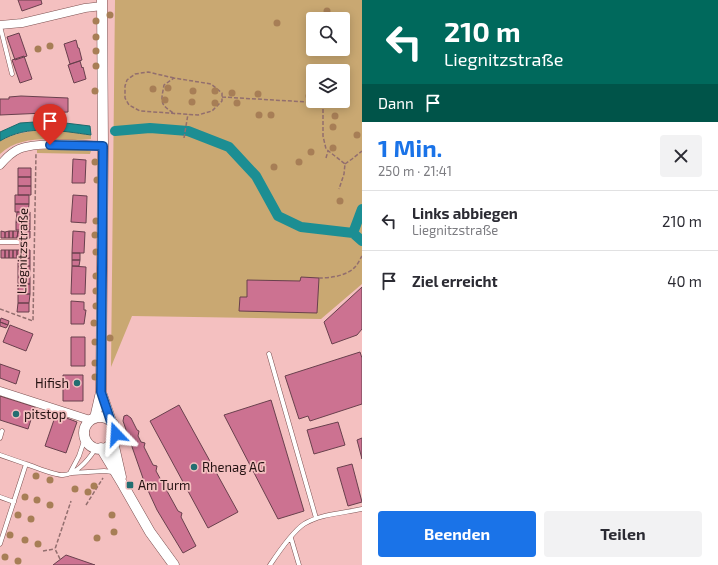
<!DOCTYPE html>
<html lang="de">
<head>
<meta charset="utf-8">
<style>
  :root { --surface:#fff; --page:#f2f2f3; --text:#2b2b33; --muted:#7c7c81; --line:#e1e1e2; --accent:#1a73e8 }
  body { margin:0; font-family:"Exo 2",sans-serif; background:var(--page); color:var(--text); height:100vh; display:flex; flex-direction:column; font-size:15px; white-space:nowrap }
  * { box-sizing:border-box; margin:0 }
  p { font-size:13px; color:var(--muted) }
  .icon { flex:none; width:22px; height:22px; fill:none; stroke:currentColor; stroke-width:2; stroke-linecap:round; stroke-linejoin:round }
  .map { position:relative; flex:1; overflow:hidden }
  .details { display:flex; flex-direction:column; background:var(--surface); width:356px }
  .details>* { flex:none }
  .guide { background:#00695c; color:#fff; overflow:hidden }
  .fabs { position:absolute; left:306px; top:12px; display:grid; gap:8px }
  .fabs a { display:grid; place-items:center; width:44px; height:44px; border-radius:4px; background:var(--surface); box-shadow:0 2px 10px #0003; font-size:20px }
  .pin { position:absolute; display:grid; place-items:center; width:34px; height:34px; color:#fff; margin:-41px -17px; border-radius:50% 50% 50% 0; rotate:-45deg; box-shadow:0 0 4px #0007 }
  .pin .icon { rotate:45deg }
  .me { position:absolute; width:44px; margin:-22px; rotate:340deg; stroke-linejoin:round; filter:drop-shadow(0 0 3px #0008) }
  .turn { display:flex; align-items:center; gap:14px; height:84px; padding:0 16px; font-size:18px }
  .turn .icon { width:52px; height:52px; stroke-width:2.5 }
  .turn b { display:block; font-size:28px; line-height:34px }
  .then { display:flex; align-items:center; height:38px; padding:0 16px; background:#0003; gap:8px; font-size:15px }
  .round { display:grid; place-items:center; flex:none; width:42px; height:42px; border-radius:4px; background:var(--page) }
  .overview { display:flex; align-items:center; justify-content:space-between; height:68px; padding:0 16px }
  h1 { font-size:24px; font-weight:700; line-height:30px; color:var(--accent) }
  .button { display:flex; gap:8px; margin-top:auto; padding:8px 16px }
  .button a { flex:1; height:46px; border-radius:4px; background:var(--accent); color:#fff; font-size:16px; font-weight:700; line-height:46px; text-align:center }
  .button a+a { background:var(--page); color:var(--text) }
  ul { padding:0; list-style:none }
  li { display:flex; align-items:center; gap:12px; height:60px; padding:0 16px; border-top:1px solid var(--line) }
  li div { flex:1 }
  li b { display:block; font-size:15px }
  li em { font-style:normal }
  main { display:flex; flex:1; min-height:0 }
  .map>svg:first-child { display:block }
</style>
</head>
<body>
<main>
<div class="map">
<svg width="362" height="565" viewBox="0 0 362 565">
  <rect width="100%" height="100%" fill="#f4c0c0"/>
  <!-- green -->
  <path fill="#c9a872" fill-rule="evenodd" d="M115,0H362V284L321,319L132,316L111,367ZM313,19H343V49H313ZM313,71H343V101H313Z
    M51,129L91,135V139C60,143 25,131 0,154V141C16,132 33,131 51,129Z
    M46,149L87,150L91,151L90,154L37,153V150Z"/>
  <!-- water -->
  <path fill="#1c8e93" stroke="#1e696c" d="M49,121L90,126L91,135C61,131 28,124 0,141V132L20,123Z"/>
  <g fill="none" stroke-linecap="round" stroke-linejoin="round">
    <!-- canal -->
    <path stroke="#1c8e93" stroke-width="10" d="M115,131L150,128L188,131L229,147L256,176L278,216L301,227L353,233
      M353,233L362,209
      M353,233L362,241"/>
  </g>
  <!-- building -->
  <path fill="#cc7291" stroke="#69404d" d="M18,0H41L42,4L22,11Z
    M19,33L27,56L15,60L7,37Z
    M76,40L78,48H79L82,60L70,64L64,44Z
    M24,56L32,79L20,83L12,60Z
    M80,61L82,68L83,67L86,79L74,83L68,65Z
    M21,96L68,98V112L0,115V99H9V97Z
    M73,159L86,160L85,183H72Z
    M18,168H31V177H18Z
    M18,177H31V186H18Z
    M18,186H31V195H18Z
    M15,195H29V204H15Z
    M73,195L87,196L86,223L71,222Z
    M15,204H29L28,212H15Z
    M17,212H30V221L16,222Z
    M30,221V230H16V222Z
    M1,231L5,232V238H1Z
    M9,231H13V238H9Z
    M9,231V238H5V232Z
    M13,231H18L17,238H13Z
    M18,231H22V238H17Z
    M22,231H26V238H22Z
    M26,231H30V238H26Z
    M73,231L85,232L84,253H72Z
    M1,250H5V258H1Z
    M5,250H9V258H5Z
    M9,250H13V258H9Z
    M13,250H17V258H13Z
    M17,250H21V258H17Z
    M21,250H26V258H21Z
    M26,250H30V258H26Z
    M72,253H80V260H72Z
    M18,258H30V266H18Z
    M72,260H80L79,266H72Z
    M18,266H30V275H18Z
    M72,266L86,267L85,294H71Z
    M18,275H30V284H18Z
    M301,277L319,278L317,313L239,311L240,297H247V280L300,281Z
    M18,284H30V294H18Z
    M362,287V329L357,335L332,344L324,322Z
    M18,294H30L29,303H18Z
    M71,301L84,302V310H86L84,324H71Z
    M18,303H29V312H17Z
    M1,318L9,321L8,325L0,322Z
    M0,322L8,325L6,328L0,326Z
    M10,325L33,334L26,351L3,342Z
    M71,337H85V366H71Z
    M360,352L362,358V404L310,421L308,416L299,419L285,376Z
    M0,364L20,371L16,384L0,378Z
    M63,375H83V401H63Z
    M0,396L35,407L28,429L0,420Z
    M271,400L304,511L278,519L224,415Z
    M179,405L238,512L208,528L150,421Z
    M56,414L77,422L66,453L45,446Z
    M127,415L131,418L137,430L139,431L138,436L141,442L145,443L144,447L153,465L157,466L156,471L178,511L182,513L181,517L196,546L183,553L157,510L145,484L123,421L124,416Z
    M338,422L345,445L314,454L307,430Z
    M362,438V459L357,440Z
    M352,464L362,502L348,506L337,468Z
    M66,555L95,565H53Z"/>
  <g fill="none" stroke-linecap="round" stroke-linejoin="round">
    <!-- service casing -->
    <g stroke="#7d5151" stroke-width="5">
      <path id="service" d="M0,26L12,74
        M0,242H25
        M269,354L316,518
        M0,438L2,431
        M0,455L26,464
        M70,473L79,456L85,438
        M72,473L104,471L113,472
        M0,497L14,502
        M291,538L299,565
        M0,544L26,464C36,467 53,475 63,475C77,474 89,459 96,448
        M270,565C278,553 292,532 304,524C320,514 344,513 362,509"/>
    </g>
    <!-- minor casing -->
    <g stroke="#7d5151" stroke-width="9">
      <path id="minor" d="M0,25L22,23L85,8L102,6
        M0,165C5,159 12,152 19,149C37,141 82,145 103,146
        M0,391L90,420"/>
    </g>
    <!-- tertiary casing -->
    <g stroke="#7d5151" stroke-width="11">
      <path id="tertiary" d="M101,392L111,421
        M84 433a16 16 0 1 1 32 0a16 16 0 1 1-32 0Z
        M95,418L101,392L103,146L102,0
        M113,442L121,477
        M101,448L122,483L150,532L174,565"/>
    </g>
    <!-- path -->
    <path stroke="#926e6e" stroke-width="1.5" stroke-dasharray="4 2" stroke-linecap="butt" d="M174,78L148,72L135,74L127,80L125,86V98L129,105L140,111L198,115L212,111L222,101V93L211,84L174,78L164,85C161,102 159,104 175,114
      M222,97L342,104
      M323,103V136L326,149L345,164L344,174L339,189
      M184,138L188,114
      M326,158L328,151
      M345,164L352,159L362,151
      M319,278C330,278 347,276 355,267C358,264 360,259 362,256
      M0,309L33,321L36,153
      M86,505L103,478
      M43,551L55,549
      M60,559L55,549L71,501"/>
    <!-- service -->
    <use href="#service" stroke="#fff" stroke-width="4"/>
    <!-- minor -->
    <use href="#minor" stroke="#fff" stroke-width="8"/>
    <!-- tertiary -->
    <use href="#tertiary" stroke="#fff" stroke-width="10"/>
  </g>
  <!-- trees -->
  <g fill="#a77e56">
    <circle cx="327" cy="11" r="3.5"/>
    <circle cx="110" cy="15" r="3.5"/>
    <circle cx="96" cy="21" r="3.5"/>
    <circle cx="277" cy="23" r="3.5"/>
    <circle cx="96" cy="37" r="3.5"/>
    <circle cx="50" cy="46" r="3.5"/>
    <circle cx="38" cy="49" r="3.5"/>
    <circle cx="96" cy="51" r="3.5"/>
    <circle cx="96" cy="66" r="3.5"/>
    <circle cx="168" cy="88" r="3.5"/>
    <circle cx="153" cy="89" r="3.5"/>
    <circle cx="95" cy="91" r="3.5"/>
    <circle cx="193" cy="91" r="3.5"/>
    <circle cx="215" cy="91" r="3.5"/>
    <circle cx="232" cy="93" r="3.5"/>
    <circle cx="258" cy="94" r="3.5"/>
    <circle cx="309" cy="96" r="3.5"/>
    <circle cx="165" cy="100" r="3.5"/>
    <circle cx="192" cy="102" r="3.5"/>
    <circle cx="215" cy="103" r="3.5"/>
    <circle cx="237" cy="103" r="3.5"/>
    <circle cx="259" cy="115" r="3.5"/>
    <circle cx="271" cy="115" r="3.5"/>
    <circle cx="335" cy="116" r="3.5"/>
    <circle cx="333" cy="127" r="3.5"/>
    <circle cx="357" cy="135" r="3.5"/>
    <circle cx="333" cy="148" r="3.5"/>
    <circle cx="311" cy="152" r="3.5"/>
    <circle cx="95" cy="162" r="3.5"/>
    <circle cx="299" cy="162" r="3.5"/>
    <circle cx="274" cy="167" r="3.5"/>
    <circle cx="97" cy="180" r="3.5"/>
    <circle cx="340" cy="201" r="3.5"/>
    <circle cx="96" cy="221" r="3.5"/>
    <circle cx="95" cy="235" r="3.5"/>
    <circle cx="96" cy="252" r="3.5"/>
    <circle cx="96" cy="276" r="3.5"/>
    <circle cx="96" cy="291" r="3.5"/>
    <circle cx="96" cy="306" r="3.5"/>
    <circle cx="94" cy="323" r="3.5"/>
    <circle cx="110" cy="338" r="3.5"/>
    <circle cx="95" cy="342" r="3.5"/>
    <circle cx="95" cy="363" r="3.5"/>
    <circle cx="95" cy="377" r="3.5"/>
    <circle cx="36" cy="476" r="3.5"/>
    <circle cx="50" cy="480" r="3.5"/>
    <circle cx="94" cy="486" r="3.5"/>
    <circle cx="75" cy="489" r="3.5"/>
    <circle cx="88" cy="492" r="3.5"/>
    <circle cx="25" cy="497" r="3.5"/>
    <circle cx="37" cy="500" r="3.5"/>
    <circle cx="50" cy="505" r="3.5"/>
    <circle cx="18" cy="515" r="3.5"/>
    <circle cx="112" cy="515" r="3.5"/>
    <circle cx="31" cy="519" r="3.5"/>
    <circle cx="114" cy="532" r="3.5"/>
    <circle cx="10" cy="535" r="3.5"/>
    <circle cx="97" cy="538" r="3.5"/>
    <circle cx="25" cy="540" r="3.5"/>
    <circle cx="38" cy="544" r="3.5"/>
    <circle cx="5" cy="557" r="3.5"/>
    <circle cx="18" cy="561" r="3.5"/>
  </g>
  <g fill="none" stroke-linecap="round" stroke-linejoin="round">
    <!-- route casing -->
    <g stroke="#114b97" stroke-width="10">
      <path id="route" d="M50,145L103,146L101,392L111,422L116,429V434"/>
    </g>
    <!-- route -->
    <use href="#route" stroke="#1a73e8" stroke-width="7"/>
  </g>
  <!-- markers -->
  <g fill="#236e71" stroke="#f4c0c0" stroke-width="1.5">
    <circle cx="77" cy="383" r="4"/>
    <circle cx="16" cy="414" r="4"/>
    <circle cx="194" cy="467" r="4"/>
    <rect x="126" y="481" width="8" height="8" rx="2"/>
  </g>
  <g text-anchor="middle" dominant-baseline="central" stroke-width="3.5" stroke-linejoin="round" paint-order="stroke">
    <!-- street labels -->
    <g font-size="13" fill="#241212" stroke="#f4c0c0">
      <text transform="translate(22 251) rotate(-89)">Liegnitzstraße</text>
    </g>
    <!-- poi labels -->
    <g font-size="13" fill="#241212" stroke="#f4c0c0" text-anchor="start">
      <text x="69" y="383" text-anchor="end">Hifish</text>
      <text x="24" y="414">pitstop</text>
      <text x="202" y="467">Rhenag AG</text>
      <text x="138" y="485">Am Turm</text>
    </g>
  </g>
</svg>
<div class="fabs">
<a><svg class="icon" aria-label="search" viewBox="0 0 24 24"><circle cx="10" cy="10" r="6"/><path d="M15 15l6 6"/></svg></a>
<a><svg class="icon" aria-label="layers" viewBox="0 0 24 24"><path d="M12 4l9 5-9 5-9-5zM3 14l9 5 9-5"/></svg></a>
</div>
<div class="pin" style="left:50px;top:145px;background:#d93025"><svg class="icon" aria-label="arrive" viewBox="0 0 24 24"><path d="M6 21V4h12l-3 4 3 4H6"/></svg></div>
<svg class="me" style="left:116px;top:434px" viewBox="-20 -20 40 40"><path d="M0-17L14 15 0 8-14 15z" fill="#1a73e8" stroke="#fff" stroke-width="4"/></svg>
</div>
<section class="details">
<div class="guide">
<div class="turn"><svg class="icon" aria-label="left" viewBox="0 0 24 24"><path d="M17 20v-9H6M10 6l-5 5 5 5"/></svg><div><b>210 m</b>Liegnitzstraße</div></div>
<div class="then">Dann<svg class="icon" aria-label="arrive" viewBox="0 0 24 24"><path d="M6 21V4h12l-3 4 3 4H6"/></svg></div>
</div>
<div class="overview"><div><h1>1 Min.</h1><p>250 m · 21:41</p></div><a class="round"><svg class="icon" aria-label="close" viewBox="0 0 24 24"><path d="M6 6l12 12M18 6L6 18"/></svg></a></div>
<ul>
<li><svg class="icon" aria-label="left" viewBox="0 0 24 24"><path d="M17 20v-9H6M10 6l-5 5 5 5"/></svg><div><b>Links abbiegen</b><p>Liegnitzstraße</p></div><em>210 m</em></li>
<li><svg class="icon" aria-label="arrive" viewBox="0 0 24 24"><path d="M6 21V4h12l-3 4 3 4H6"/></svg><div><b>Ziel erreicht</b></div><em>40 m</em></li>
</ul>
<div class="button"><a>Beenden</a><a>Teilen</a></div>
</section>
</main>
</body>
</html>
